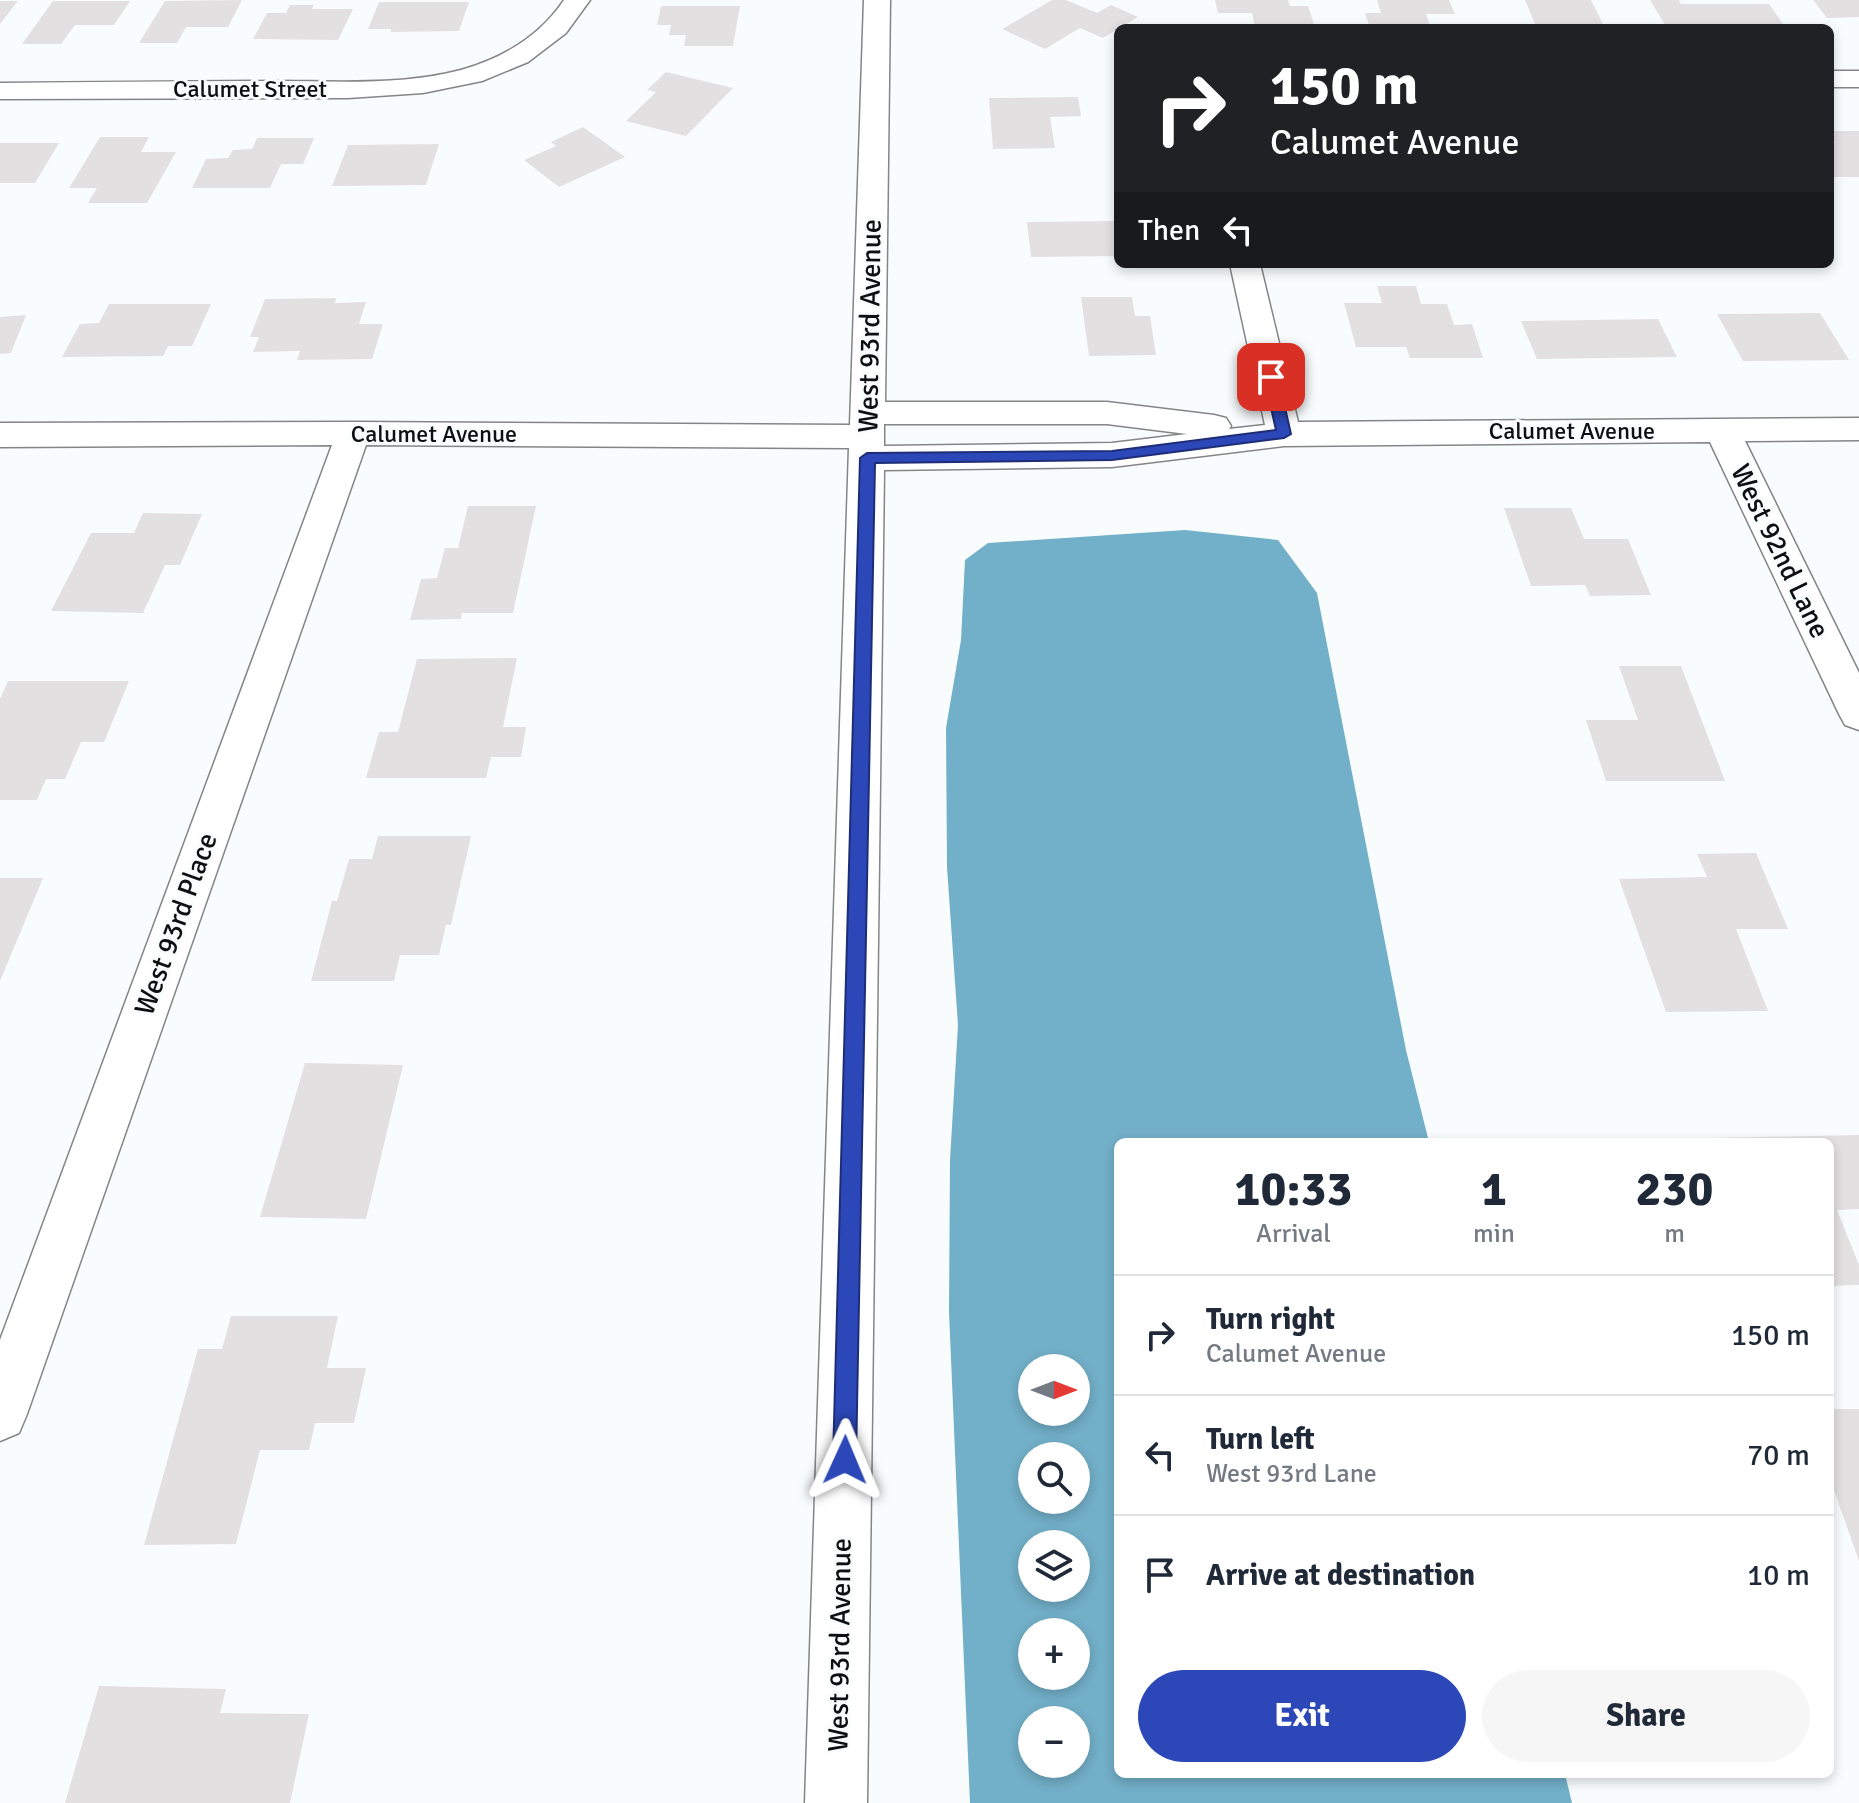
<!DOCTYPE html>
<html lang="en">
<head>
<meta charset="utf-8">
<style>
  :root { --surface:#fff; --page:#f6f6f7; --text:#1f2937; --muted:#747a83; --line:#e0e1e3; --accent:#2c47b7 }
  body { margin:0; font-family:Signika,sans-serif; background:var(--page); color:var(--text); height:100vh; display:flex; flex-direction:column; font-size:30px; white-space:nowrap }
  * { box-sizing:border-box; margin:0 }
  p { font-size:26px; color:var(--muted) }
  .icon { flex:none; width:44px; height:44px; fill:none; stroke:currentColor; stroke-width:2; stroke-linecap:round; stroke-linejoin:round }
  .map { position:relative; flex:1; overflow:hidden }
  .side { position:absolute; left:1114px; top:1138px; width:720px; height:640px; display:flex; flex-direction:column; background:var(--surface); border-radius:12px; box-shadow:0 4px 12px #0003 }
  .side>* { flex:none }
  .top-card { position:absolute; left:1114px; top:24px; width:720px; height:244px; border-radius:12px; box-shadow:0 4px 12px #0003; background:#202124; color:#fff; overflow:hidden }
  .needle { width:52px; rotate:90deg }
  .tools { position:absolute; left:1018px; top:1354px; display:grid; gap:16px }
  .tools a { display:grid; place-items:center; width:72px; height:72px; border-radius:50%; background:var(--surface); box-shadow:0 4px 12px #0003; font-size:40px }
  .pin { position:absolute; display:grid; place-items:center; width:68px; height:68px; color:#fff; margin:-34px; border-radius:16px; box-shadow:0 4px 12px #0006 }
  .me { position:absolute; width:88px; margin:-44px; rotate:1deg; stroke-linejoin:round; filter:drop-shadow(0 0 6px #0008) }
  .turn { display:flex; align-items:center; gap:28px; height:168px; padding:0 24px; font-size:36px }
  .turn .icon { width:104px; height:104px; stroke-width:2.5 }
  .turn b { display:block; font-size:56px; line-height:68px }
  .then { display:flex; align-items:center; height:76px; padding:0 24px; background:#0003; gap:16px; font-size:30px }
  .eta { display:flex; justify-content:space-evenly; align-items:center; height:136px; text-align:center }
  .eta b { font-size:48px; font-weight:800; line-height:56px }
  .primary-button { display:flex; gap:16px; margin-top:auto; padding:16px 24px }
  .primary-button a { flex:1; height:92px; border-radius:48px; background:var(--accent); color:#fff; font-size:32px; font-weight:800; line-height:92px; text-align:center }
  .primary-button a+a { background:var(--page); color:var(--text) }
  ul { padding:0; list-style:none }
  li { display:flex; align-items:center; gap:24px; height:120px; padding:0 24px; border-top:2px solid var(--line) }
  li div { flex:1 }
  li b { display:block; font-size:30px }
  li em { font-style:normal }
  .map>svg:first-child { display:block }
</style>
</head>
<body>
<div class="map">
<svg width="1859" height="1803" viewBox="0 0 1859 1803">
  <rect width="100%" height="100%" fill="#f9fcfd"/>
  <!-- water -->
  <path fill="#72afc8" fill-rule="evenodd" d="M1185,530L1278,540L1317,593L1406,1050L1429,1142H1118V1774H1565L1572,1803H970L949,1312L950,1160L958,1025L947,867L946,728L961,640L965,560L988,543ZM1032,1368H1076V1412H1032ZM1032,1456H1076V1500H1032ZM1032,1544H1076V1588H1032ZM1032,1632H1076V1676H1032ZM1032,1720H1076V1764H1032Z"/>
  <!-- building -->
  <path fill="#e3e0e1" d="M242,0L228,27H186L177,43H139L165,1Z
    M1052,0H1066L1097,13L1111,5L1138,17L1103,38L1080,28L1045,49L1002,29Z
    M1215,0H1288L1290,6H1308L1315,27H1255L1252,13H1218Z
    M1377,0H1449L1455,14H1426L1431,28H1370L1365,13H1381Z
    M1525,0H1591L1605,28H1537Z
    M1650,0H1679L1681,4H1769L1786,28H1667Z
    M1813,0H1859V17L1827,18Z
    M0,1H18L0,24Z
    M53,1H130L114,25H75L61,44H22Z
    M379,2H469L459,31L391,32V29H368Z
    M290,5H314L312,9H353L338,40L253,39L267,13H286Z
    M661,6H740L733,46H684L686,35H669L671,25H657Z
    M666,72L733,88L686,136L626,121L656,92L647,90Z
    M1078,97L1081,116L1050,117L1055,148L993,149L989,98Z
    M583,127L625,157L559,187L524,160L556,146L551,142Z
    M1830,131H1859V177H1830V143H1835Z
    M100,137H149L141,152H176L147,203H88L97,188H69Z
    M257,138H314L303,164H281L270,188H192L206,159L228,158L233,150L252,149Z
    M0,143H59L35,183H0Z
    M439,144L426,185L332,186L348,145Z
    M1118,221V256L1031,257L1027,222Z
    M1377,286H1416L1421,304H1447L1454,325L1472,324L1483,358H1410L1406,347H1356L1344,303H1382Z
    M1081,297H1132L1135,316H1150L1156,355L1089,356Z
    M336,298L335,303L366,302L359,324H383L372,359L297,360L300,351L253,352L259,337H250L265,299Z
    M109,304H211L192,346H168L163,356L62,357L80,324L99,323Z
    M1820,313L1849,360L1743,361L1717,314Z
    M26,315L11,353L0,354V317Z
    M1658,319L1677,357L1537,359L1521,321Z
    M468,506H536L513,613H462L461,619L410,620L421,579L437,578L445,548H458Z
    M1504,508H1571L1584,539H1628L1651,595L1590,596L1585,585L1531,586Z
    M143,513L202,514L180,565H165L143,613L51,611L91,533H134Z
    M517,658L503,727H526L521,757H491L486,778H366L379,732H398L417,659Z
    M1619,666H1681L1725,781H1606L1586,720H1638Z
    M8,681H129L104,742H81L65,779H46L37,800H0V699Z
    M378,836H471L451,925H446L439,955H400L394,981H311L332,901H337L349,859H372Z
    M1756,853L1788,929H1736L1768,1011L1666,1012L1619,879L1707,877L1697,854Z
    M0,878H43L0,981Z
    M305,1063L403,1065L366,1219L260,1217Z
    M1859,1135V1209L1837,1210L1859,1265V1285L1830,1286V1142H1715L1713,1138Z
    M231,1316H338L327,1368H366L354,1423H315L309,1450H260L236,1544L144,1545L198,1349H222Z
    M1830,1409H1859V1561L1830,1479Z
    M99,1686L226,1689L220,1713L309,1714L290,1803H65Z"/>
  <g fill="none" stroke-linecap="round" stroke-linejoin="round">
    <!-- minor casing -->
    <g stroke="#838586" stroke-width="3">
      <path id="minor" d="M564,0H590L566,33L528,62L482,81L423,93L348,98L0,99V83C91,82 182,81 273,81C335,81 401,86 461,70C503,58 540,36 564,0Z
        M864,0H890L885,402H1107L1214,415L1226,418L1231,426L1229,429L1265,425L1230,264H1260L1298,422L1859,418V440L1745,441L1859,673V730L1845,725L1839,714L1710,442L1284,446L1112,467L884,470L867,1803H805L849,448L366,445L27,1414L19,1433L0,1441V1340L332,445L0,447V423L353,422L850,425ZM884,424H1107L1187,434L1112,443L884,446Z
        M1830,71H1859V87H1830Z"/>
    </g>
    <!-- minor -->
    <use href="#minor" fill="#fff" fill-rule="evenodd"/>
  </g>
  <!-- route -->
  <path fill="#2c47b7" stroke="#1d2e77" stroke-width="2" d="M1271,373L1278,377L1291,434L1284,438L1112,460L875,463L856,1460L853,1468L845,1471L836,1468L833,1460L860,458L867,453L1112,451L1276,430L1264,377Z"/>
  <g text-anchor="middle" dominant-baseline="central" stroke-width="6" stroke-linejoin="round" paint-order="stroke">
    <!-- far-street labels -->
    <g font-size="24" fill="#0e0f0f" stroke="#f9fcfd">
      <text x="250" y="89">Calumet Street</text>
      <text x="1572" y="431">Calumet Avenue</text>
      <text x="434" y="434">Calumet Avenue</text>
    </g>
    <!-- street labels -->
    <g font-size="28" fill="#0e0f0f" stroke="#f9fcfd">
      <text transform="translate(870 326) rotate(-89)">West 93rd Avenue</text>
      <text transform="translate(1780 551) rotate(64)">West 92nd Lane</text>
      <text transform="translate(176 924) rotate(-70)">West 93rd Place</text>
      <text transform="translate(840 1645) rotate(-89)">West 93rd Avenue</text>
    </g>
  </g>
</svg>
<div class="tools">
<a><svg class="needle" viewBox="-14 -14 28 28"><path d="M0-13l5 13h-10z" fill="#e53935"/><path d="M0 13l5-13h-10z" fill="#747a83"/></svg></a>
<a><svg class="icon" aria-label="search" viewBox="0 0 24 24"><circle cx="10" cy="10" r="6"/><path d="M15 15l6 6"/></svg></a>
<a><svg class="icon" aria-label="layers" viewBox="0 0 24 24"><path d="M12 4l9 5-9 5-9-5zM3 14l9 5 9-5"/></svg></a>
<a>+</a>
<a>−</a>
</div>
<div class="pin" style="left:1271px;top:377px;background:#d93025"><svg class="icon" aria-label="arrive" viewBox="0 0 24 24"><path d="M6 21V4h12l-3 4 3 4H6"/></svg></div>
<svg class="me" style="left:845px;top:1460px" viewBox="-20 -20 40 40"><path d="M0-17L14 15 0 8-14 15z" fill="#2c47b7" stroke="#fff" stroke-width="4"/></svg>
<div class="top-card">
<div class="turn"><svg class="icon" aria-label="right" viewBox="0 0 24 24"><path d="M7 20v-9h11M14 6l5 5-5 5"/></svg><div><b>150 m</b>Calumet Avenue</div></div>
<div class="then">Then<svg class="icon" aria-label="left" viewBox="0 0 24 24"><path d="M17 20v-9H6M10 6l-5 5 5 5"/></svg></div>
</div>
<section class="side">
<div class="eta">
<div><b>10:33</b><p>Arrival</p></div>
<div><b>1</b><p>min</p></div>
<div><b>230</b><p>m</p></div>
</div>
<ul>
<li><svg class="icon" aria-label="right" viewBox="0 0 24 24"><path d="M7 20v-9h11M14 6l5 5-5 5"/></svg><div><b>Turn right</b><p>Calumet Avenue</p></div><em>150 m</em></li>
<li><svg class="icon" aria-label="left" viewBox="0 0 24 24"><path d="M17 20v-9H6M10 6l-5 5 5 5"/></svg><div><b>Turn left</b><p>West 93rd Lane</p></div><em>70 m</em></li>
<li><svg class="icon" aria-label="arrive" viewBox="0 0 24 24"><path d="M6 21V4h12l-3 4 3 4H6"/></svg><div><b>Arrive at destination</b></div><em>10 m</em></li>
</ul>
<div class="primary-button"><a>Exit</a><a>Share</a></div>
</section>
</div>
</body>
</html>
